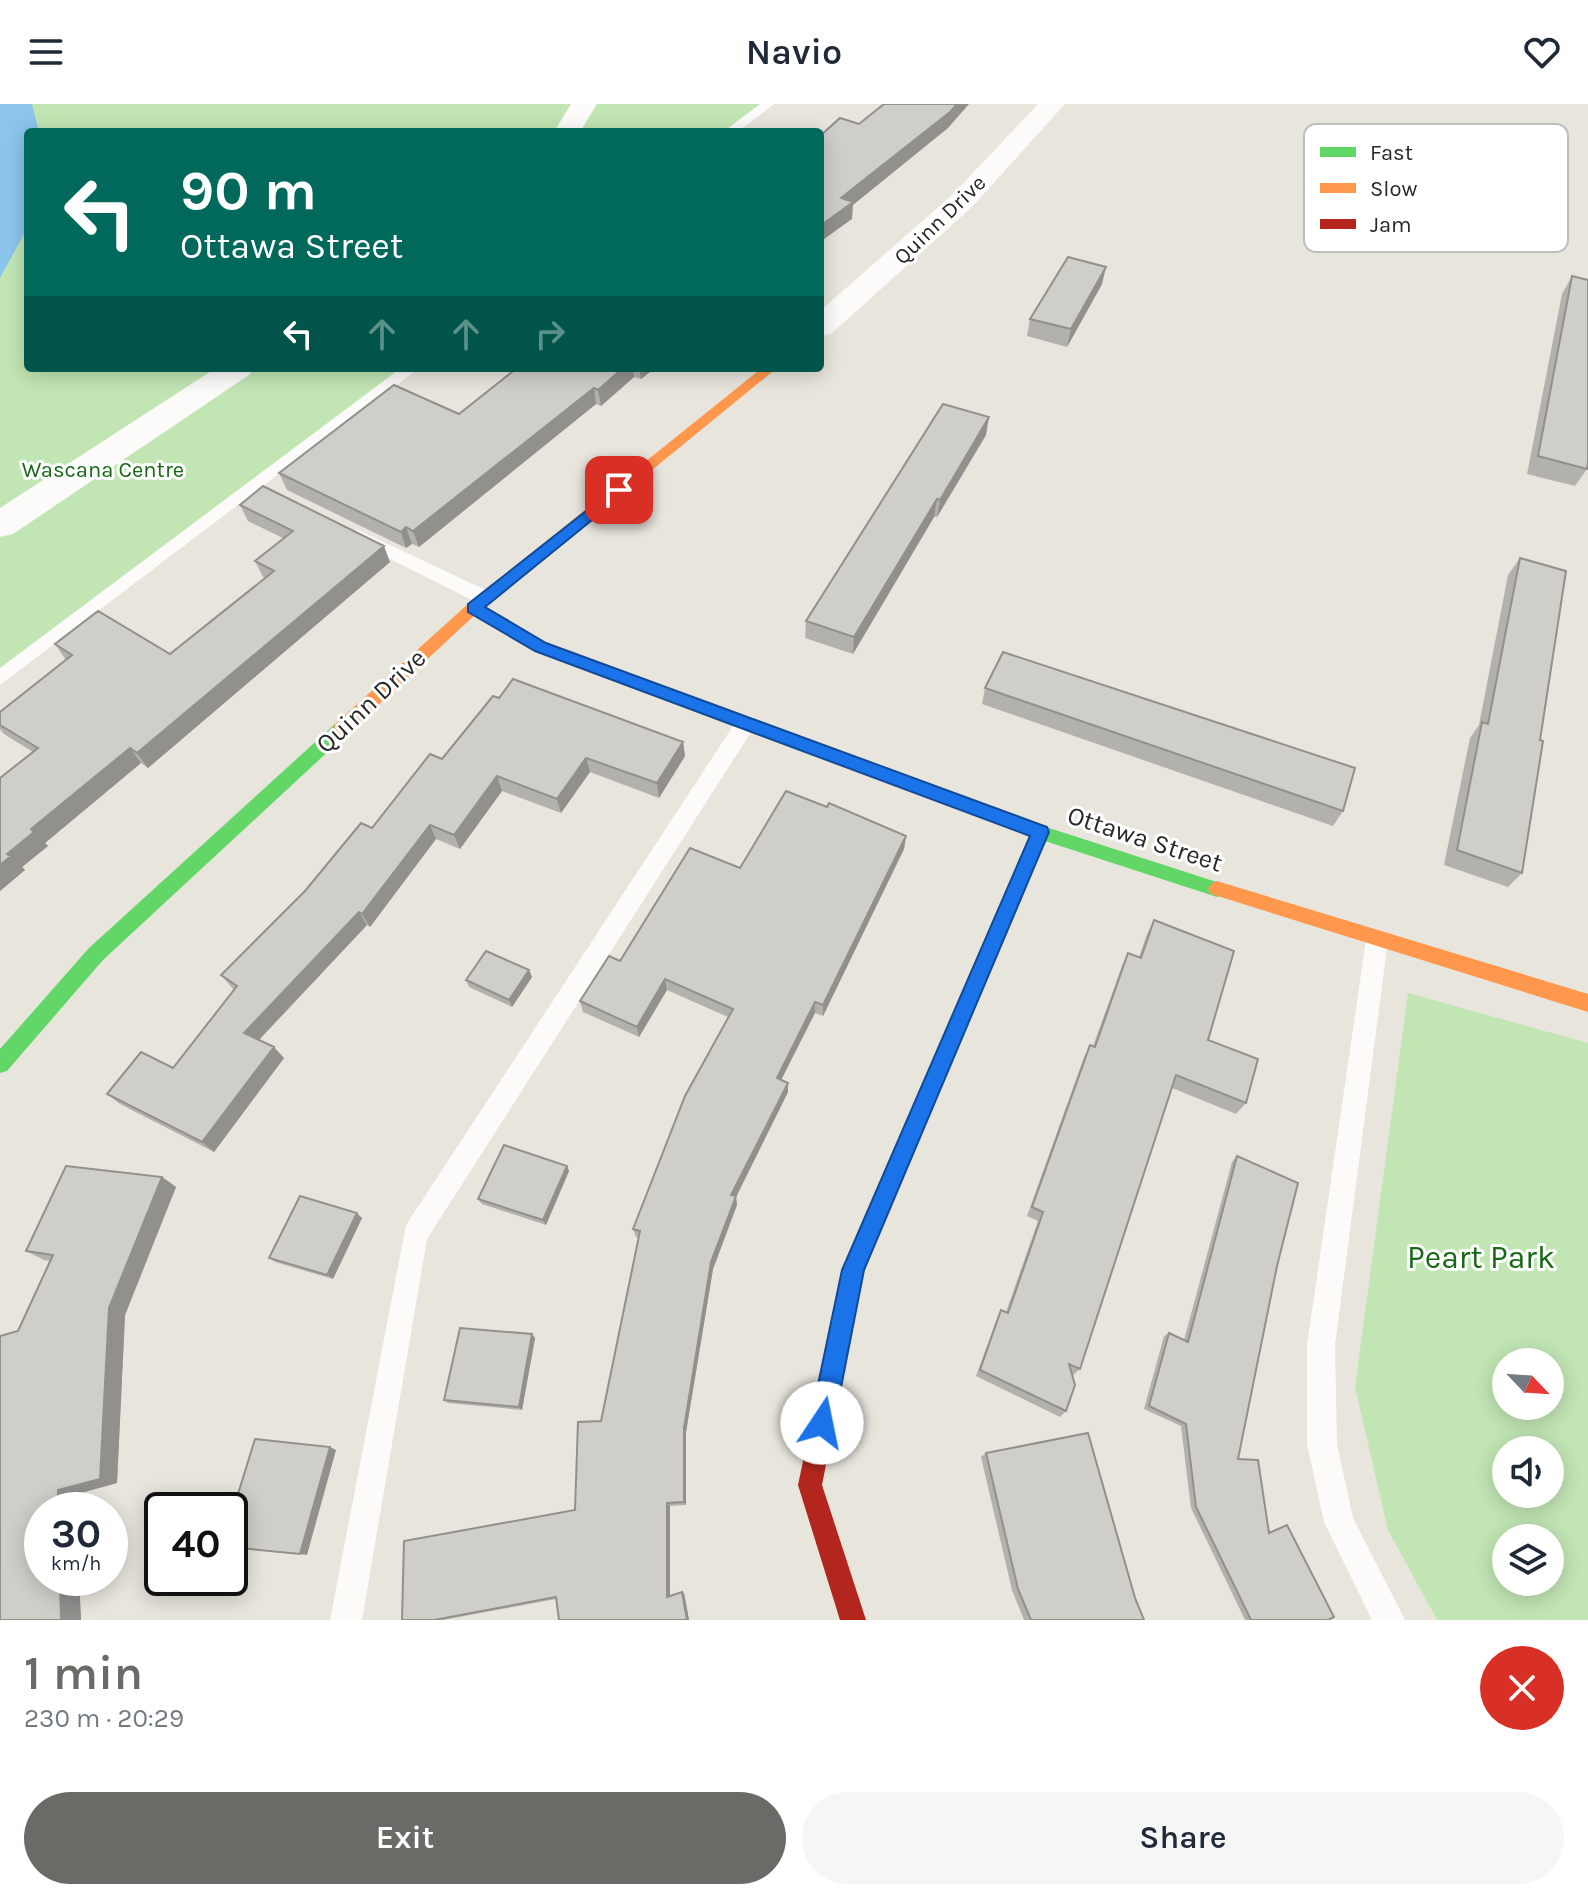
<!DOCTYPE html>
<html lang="en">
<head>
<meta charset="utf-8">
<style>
  :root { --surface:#fff; --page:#f6f6f7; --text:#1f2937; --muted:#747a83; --accent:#6b6a67 }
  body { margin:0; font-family:Karla,sans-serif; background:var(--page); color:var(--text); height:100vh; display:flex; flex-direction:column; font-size:30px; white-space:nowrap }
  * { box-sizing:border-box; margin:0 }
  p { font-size:26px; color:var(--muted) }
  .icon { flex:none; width:44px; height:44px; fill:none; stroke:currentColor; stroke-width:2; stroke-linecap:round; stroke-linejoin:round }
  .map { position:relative; height:1516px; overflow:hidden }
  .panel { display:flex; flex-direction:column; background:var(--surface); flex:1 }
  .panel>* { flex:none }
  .banner { position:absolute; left:24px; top:24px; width:800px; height:244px; border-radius:8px; box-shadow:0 4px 20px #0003; background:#00695c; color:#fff; overflow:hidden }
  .needle { width:52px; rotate:115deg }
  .fabs { position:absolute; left:1492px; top:1244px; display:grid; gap:16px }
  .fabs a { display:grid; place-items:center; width:72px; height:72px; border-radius:50%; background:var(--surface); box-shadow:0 4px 20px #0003; font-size:40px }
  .speed { position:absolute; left:24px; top:1388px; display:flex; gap:16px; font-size:40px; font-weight:700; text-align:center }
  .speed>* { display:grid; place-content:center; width:104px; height:104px; border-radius:50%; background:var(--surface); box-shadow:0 4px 20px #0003; line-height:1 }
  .speed small { font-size:20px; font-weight:400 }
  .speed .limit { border:4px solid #111; border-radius:12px; background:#fff; color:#111 }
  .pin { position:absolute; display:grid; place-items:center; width:68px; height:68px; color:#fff; margin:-34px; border-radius:16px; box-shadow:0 4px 12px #0006 }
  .me { position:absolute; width:88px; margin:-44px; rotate:11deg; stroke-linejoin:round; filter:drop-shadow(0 0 6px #0008) }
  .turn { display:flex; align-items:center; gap:28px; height:168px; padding:0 24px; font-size:36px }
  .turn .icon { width:104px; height:104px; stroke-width:2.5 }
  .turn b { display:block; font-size:56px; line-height:68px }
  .lanes { display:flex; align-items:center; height:76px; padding:0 24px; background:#0003; justify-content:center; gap:40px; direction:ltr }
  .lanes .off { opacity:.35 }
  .round { display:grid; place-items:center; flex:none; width:84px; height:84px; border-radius:42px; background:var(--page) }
  .overview { display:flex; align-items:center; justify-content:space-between; height:136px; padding:0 24px }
  h1 { font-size:48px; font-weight:600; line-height:60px; color:var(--accent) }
  .primary-button { display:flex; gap:16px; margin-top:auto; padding:16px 24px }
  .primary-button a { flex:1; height:92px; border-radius:48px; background:var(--accent); color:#fff; font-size:32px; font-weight:600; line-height:92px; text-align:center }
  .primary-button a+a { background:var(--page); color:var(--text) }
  header { display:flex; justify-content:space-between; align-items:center; height:104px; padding:0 24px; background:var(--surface); font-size:36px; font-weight:600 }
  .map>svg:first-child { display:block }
</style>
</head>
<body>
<header><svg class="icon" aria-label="menu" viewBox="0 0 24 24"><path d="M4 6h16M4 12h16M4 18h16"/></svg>Navio<svg class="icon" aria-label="heart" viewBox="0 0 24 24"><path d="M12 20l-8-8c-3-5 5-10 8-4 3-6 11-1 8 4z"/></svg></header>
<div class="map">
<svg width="1588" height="1516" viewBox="0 0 1588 1516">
  <rect width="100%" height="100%" fill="#e8e5dd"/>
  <!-- green -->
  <path fill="#c1e6b4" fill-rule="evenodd" d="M0,0H768L730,28H28V264H411L0,574Z
    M1408,889L1588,939V1516H1437L1388,1426L1355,1283ZM1506,1258H1550V1302H1506ZM1506,1346H1550V1390H1506ZM1506,1434H1550V1478H1506Z"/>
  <!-- water -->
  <path fill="#8cc5ee" d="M0,0H32L39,28H28V123L0,174Z"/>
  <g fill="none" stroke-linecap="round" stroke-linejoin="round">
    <!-- lane -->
    <path fill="#fcfbfa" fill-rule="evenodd" d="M760,0H774L738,28H723Z
      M401,264H419L0,581V564Z
      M358,426L492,489L494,494L485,501L478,499L352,436V428Z
      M746,611L753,613L756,619L753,625L427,1135L362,1516H330L406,1121L739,613Z
      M1377,826L1385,829L1388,836L1335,1241L1337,1340L1353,1414L1405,1516H1372L1324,1418L1307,1340V1241L1366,836L1369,829Z"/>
    <!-- street -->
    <path fill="#fcfbfa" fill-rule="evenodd" d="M571,0H597L580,28H554Z
      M1038,0H1065L972,103L831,230L820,232V207L952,91Z
      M216,264H254L249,271L13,430L0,433V404Z"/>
    <!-- fast -->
    <path fill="#63d668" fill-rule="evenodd" d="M473,498L547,539L1043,722L1223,780L1226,785L1223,790L1217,793L1045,737L864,1166L843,1266L835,1269L827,1266L824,1258L842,1166L1030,732L535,547L468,508L465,504L468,500Z
      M341,619L349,625L347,630L103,856L7,967L0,969V945L89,844L335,620Z"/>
    <!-- slow -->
    <path fill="#ff974d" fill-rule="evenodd" d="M762,264H777L478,508L347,630H335L333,625L335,620L468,500Z
      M1217,777L1588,890V908L1211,790L1208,785L1211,780Z"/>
    <!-- jam -->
    <path fill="#b3261e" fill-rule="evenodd" d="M835,1247L843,1250L846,1258L822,1381L866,1516H840L798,1381L824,1258L827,1250Z"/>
  </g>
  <!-- wall -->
  <path fill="#b3b1ad" d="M1572,172L1587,365L1575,382L1527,370L1562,190Z
    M1102,180L1067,243L1027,232L1030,215Z
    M517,264H655L641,275L634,273L601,302L596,300L419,443L412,440L406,444L287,386L279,369L459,310Z
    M986,331L937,413H934L853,550L805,534L806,517Z
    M240,401L390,458L148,664L141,659L45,739L48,742L22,763L25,766L0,787V674L33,648L4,630L0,625V608L66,556L55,540L170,550L265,474L263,473L255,457L283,434L248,417Z
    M1520,454L1540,636L1522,769L1508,783L1444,761L1470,634L1479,621L1508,471Z
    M985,584L1343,707L1333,722L982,600Z
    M499,594L683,638L685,652L659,694L590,668L561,709L502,687L460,745L436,735L370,823L367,821L259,936L284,954L214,1048L120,1000L107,990L173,964L234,886L221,871L442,655Z
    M906,732L904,745L823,912L815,909L781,976L788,988L736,1093L737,1101L713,1165L686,1328V1401L670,1402V1492L684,1489L689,1516H559L556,1495L443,1516H402L575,1406L601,1317L639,1134L636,1133L633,1125L728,913L667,886L639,933L583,908L580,897L620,857L740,764Z
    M1154,816L1208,936L1246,999L1236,1010L1172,984L1080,1265L1073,1271H1072L1066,1307L1060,1313L976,1272L997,1214L1001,1206L1006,1208L1038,1117L1027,1112L1084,953L1090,941L1093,942L1122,862L1128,849L1139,853L1147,830Z
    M529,866L532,873L512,903L469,883L466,876Z
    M1237,1052L1277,1162L1238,1355L1269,1428L1287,1421L1328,1516H1245L1191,1404L1181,1322L1144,1305L1164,1232L1169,1229L1184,1236L1232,1058Z
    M567,1062L569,1067L546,1121L482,1100L478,1095Z
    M162,1073L176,1083L125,1211L117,1379L77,1390V1406H42L79,1474L81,1516H0L18,1227L51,1157L44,1156L26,1147Z
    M362,1114L333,1175L275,1158L269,1154Z
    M532,1230L535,1234L522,1306L448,1299L444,1296Z
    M986,1349L1135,1494L1144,1516H1024L1012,1486L981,1353Z"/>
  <!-- shaded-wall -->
  <path fill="#92908d" d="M957,0H969L948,24L853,101L852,115L820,138V122L841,94Z
    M1106,163L1102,180L1067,243L1071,225Z
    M623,264H633L634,273L601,302L598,286Z
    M639,264H655L641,275Z
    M594,284L596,300L419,443L413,427Z
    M989,313L986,331L937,413L940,396Z
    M937,395L934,413L853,550L854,533Z
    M406,423L412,440L406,444L401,428Z
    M384,442L390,458L148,664L137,649Z
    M683,638L685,652L659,694L657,679Z
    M130,644L141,659L45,739L48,742L22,763L25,766L0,787V761L7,750L31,725Z
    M586,654L590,668L561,709L557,695Z
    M497,672L502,687L460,745L454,731Z
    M430,721L436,735L370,823L362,810Z
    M906,732L904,745L823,912V901Z
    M359,808L367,821L255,940L244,929Z
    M529,866L532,873L512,903L509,896Z
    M665,875L667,886L639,933L637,923Z
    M815,898V909L777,984V974Z
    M274,943L284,954L214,1048L202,1038Z
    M788,979V988L736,1093L737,1101L713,1165L686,1328V1401L684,1398V1324L711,1158L731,1091Z
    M567,1062L569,1067L546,1121L543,1116Z
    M162,1073L176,1083L125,1211L117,1379L77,1390V1406H58V1386L109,1204Z
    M357,1109L362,1114L333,1175L327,1171Z
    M532,1230L535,1234L522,1306L519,1303Z
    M330,1343L336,1346L307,1451L300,1450Z
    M667,1399L670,1402V1493H667Z
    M60,1474H79L81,1516H61Z
    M682,1488L684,1489L689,1516H687Z"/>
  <!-- building -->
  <path fill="#d0cec9" stroke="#92908d" stroke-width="2" d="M884,0H957L950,8L841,94L853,98L820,122V32L840,14L859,20Z
    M1068,153L1106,163L1071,225L1030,215Z
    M1572,172L1588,176V358L1587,365L1538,352Z
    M517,264H623L598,286L594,284L413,427L406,423L401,428L279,369L394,281L459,310Z
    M943,300L989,313L940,396L937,395L854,533L806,517Z
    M263,382L384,442L137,649L130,644L31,725L34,728L7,750L11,752L0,761V674L38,644L0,621V608L72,551L55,540L98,507L170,550L274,467L255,457L293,427L240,401Z
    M1520,454L1566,467L1540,636L1543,637L1522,769L1457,746L1482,618L1488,620Z
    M1003,548L1355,664L1343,707L985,584Z
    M513,575L683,638L657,679L586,654L557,695L497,672L454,731L430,721L362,810L359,808L244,929L274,943L202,1038L107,990L141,948L173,964L237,882L221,871L305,787L361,719L372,724L430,650L442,655L493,592L499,594Z
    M786,687L827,703L829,699L906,732L823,901L815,898L777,974L788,979L731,1091L736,1092L711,1158L684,1324V1398L667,1399V1493L682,1488L687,1516H559L556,1493L434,1516H402L404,1437L575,1406L578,1318L601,1317L640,1127L633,1125L685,992L733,905L665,875L637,923L580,897L609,852L620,857L690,744L740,764Z
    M1154,816L1234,847L1208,936L1258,955L1246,999L1176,971L1080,1265L1069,1260L1075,1281L1066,1307L980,1266L1001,1206L1008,1209L1043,1108L1032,1103L1090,941L1095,943L1128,849L1141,854Z
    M486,847L529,866L509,896L466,876Z
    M504,1041L567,1062L543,1116L478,1095Z
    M1237,1052L1298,1079L1277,1162L1238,1355L1258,1356L1269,1429L1287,1421L1334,1513L1328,1516H1251L1196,1403L1186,1320L1149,1302L1169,1229L1188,1238Z
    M66,1062L162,1073L109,1204L100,1375L58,1386V1406H42V1474H60L61,1516H0V1232L18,1227L53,1151L26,1147Z
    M300,1092L357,1109L327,1171L269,1154Z
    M460,1224L532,1230L519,1303L444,1296Z
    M1088,1329L1135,1494L1144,1516H1031L1018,1485L986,1349Z
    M255,1335L330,1343L300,1450L230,1443V1416Z"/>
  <!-- route -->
  <path fill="#1a73e8" stroke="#114b97" stroke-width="2" d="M619,381L626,386L624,390L485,503L546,539L1047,723L1049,728L864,1166L834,1319L831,1328L822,1331L814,1328L810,1319L842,1166L1030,732L535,547L468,508V500Z"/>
  <g text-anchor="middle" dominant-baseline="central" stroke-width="6" stroke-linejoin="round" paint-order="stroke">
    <!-- far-street labels -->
    <g font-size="22" fill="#282828" stroke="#fff">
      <text transform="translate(940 116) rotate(-44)">Quinn Drive</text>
    </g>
    <!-- far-park labels -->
    <g font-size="22" fill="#196815" stroke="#fff">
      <text x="103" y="366">Wascana Centre</text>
    </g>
    <!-- street labels -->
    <g font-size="26" fill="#282828" stroke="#fff">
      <text transform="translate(371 597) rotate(-43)">Quinn Drive</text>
      <text transform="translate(1145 735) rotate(18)">Ottawa Street</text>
    </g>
    <!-- near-park labels -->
    <g font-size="32" fill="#196815" stroke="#fff">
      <text x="1481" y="1153">Peart Park</text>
    </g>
  </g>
  <!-- legend -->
  <rect x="1304" y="20" width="264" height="128" rx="12" fill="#fff" stroke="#bebebe" stroke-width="2"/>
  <rect x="1320" y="43" width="36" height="10" fill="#63d668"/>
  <rect x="1320" y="79" width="36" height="10" fill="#ff974d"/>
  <rect x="1320" y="115" width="36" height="10" fill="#b3261e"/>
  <g font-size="22" fill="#282828">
    <text x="1370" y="56">Fast</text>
    <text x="1370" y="92">Slow</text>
    <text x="1370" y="128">Jam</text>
  </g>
</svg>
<div class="fabs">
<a><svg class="needle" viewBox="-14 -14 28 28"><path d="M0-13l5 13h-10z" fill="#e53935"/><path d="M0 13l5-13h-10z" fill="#747a83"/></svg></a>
<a><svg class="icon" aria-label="sound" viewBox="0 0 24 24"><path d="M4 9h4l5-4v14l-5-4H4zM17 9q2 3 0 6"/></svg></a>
<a><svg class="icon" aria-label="layers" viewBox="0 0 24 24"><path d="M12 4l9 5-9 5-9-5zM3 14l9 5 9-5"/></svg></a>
</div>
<div class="speed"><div>30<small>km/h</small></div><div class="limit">40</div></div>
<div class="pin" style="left:619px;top:386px;background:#d93025"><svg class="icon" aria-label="arrive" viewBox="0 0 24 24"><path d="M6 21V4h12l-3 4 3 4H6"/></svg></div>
<svg class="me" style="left:822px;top:1319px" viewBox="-20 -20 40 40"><circle r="19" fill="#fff"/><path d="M0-13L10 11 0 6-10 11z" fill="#1a73e8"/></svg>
<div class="banner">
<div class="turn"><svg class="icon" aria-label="left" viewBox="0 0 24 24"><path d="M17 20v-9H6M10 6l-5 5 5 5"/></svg><div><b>90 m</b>Ottawa Street</div></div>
<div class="lanes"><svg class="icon" aria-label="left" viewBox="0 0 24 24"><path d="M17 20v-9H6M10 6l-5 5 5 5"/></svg><svg class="icon off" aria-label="ahead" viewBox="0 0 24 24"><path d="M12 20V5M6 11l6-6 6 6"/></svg><svg class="icon off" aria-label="ahead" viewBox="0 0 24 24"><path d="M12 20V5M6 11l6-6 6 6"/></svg><svg class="icon off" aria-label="right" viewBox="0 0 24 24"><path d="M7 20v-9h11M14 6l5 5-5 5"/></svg></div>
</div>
</div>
<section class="panel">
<div class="overview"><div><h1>1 min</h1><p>230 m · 20:29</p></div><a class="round" style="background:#d93025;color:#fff"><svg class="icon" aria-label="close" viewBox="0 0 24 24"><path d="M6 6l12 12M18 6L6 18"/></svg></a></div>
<div class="primary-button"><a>Exit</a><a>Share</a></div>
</section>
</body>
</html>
